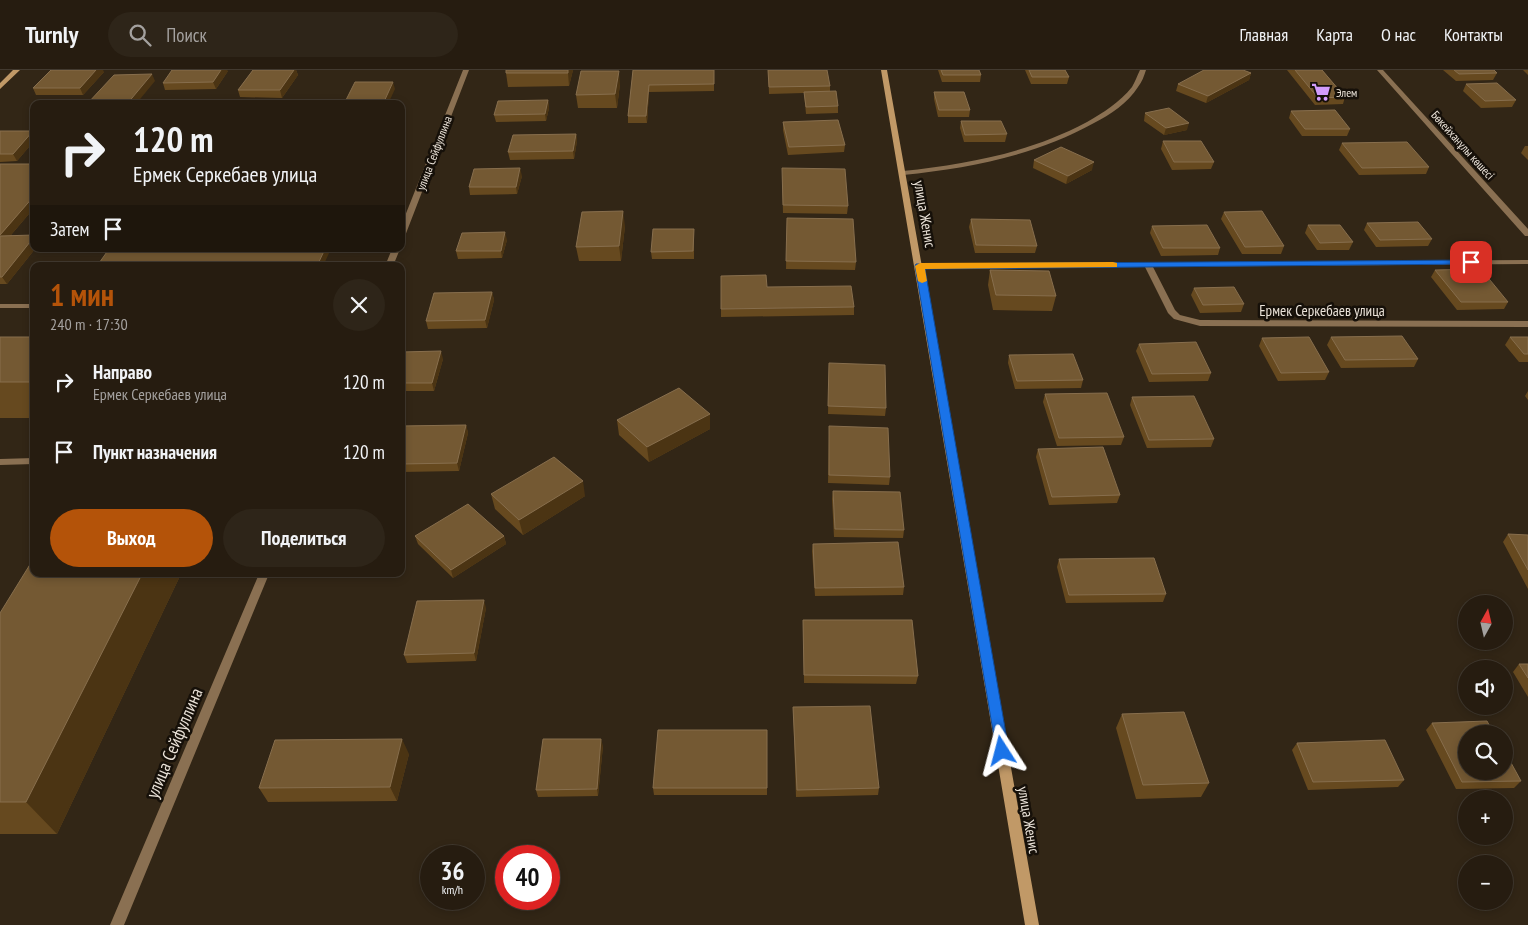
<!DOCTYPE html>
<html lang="ru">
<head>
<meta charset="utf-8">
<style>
  :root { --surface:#261c10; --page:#2e2519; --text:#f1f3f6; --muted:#a4a19f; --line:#423a30; --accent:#b45309 }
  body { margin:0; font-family:"PT Sans Narrow",sans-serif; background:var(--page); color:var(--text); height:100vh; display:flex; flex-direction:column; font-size:19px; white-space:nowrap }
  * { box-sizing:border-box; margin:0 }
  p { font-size:16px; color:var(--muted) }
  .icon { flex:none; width:28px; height:28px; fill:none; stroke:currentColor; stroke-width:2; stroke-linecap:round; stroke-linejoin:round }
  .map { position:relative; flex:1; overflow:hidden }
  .details { position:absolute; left:30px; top:192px; width:375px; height:315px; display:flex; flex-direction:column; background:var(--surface); border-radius:10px; box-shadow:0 2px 8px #0003,0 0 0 1px var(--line) }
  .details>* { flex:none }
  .banner { position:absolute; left:30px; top:30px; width:375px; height:152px; border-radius:10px; box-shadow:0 2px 8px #0003,0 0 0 1px var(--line); background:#261c10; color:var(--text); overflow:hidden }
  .needle { width:32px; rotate:8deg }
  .controls { position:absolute; left:1458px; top:525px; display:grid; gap:10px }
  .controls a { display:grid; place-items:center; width:55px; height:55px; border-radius:50%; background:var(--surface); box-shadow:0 2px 8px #0003,0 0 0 1px var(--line); font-size:25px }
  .speed { position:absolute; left:420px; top:775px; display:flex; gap:10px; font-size:25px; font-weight:700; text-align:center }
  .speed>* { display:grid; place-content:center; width:65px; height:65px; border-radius:50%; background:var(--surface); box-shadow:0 2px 8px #0003,0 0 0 1px var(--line); line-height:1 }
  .speed small { font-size:12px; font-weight:400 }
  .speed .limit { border:8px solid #d22; background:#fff; color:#111 }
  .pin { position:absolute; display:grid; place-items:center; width:42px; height:42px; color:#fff; margin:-21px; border-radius:10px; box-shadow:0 2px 8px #0006 }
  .me { position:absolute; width:55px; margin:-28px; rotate:351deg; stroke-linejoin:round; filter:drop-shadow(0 0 4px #0008) }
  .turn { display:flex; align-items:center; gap:18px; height:105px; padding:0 20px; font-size:22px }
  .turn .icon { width:65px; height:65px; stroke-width:2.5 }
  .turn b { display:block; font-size:35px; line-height:42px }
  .then { display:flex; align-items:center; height:48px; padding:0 20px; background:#0003; gap:10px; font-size:19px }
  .round { display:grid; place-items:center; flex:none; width:52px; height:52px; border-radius:26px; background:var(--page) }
  .overview { display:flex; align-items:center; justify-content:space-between; height:85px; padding:0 20px }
  h1 { font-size:30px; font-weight:600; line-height:38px; color:var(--accent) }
  .button { display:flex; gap:10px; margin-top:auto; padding:10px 20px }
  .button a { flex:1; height:58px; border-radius:30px; background:var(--accent); color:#fff; font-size:20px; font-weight:600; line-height:58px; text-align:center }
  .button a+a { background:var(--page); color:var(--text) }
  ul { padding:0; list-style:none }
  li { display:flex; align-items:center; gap:15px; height:70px; padding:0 20px }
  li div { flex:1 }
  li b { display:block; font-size:19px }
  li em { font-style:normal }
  header { display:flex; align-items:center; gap:30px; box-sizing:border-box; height:70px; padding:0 25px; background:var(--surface); border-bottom:1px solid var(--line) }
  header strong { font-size:24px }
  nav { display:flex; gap:28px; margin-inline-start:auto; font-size:18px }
  .search { width:350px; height:45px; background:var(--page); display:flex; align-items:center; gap:12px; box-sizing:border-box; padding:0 18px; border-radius:28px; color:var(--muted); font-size:19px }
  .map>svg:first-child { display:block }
</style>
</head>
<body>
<header>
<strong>Turnly</strong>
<div class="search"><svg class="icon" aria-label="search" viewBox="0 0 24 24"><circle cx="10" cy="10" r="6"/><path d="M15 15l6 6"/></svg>Поиск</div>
<nav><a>Главная</a><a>Карта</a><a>О нас</a><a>Контакты</a></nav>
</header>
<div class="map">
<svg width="1528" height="855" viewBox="0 0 1528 855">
  <rect width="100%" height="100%" fill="#322616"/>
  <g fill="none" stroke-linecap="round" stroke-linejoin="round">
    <!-- lane -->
    <path fill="#8a7052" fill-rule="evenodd" d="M1140,0H1146C1144,6 1142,12 1138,17C1128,33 1110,45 1094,53C1034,86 970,98 903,105L899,103L903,101C967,94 1029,83 1087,52C1103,43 1120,32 1132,17C1135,12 1137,6 1140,0Z
      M34,388V394L0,395V389Z"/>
    <!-- street -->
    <path fill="#8a7052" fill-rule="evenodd" d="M463,0H469L405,166L401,168V156Z
      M1377,0H1383L1528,159V166H1525Z
      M392,179H400L393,196H385Z
      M1528,190V194L1153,197L1175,240L1180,245L1200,250L1528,251V257L1200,256L1174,249L1168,243L1145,197L920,198L916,196L920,194Z
      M0,234H34V238H0Z
      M259,504H269L124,855H110Z"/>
    <!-- secondary -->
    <path fill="#c19967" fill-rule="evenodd" d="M13,0H20L0,19V13Z
      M881,0H887L1039,855H1025Z"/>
  </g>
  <!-- wall -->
  <path fill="#66491f" d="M253,0H296L298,5L282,28L240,27L238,20Z
    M506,0H573L569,16L508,17L506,3Z
    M633,0H714V21L649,22L647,53H628V46Z
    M768,0L830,16V21L838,36V43L806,44L804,23L769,24Z
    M938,0H979L981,5L980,12H942Z
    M1025,0H1065L1069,7L1067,14H1031Z
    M1287,0H1322L1345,27L1343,34L1315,35Z
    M1443,0H1494L1497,3L1493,10L1456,11Z
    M1523,0H1528V5Z
    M228,1L216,19L165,20L163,13Z
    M104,2L83,25H36L33,18Z
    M1251,3L1249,10L1206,33L1176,21L1178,14Z
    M620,14L617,38H578L576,25Z
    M1466,14L1516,30L1512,37L1481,38L1463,21Z
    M934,22L970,40L969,47H938L934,29Z
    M548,30L549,38L546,51L496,52L494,45Z
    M1291,41L1350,59L1347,66H1302L1289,48Z
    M1145,43L1187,60L1164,65L1144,51Z
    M961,51L1007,64L1005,72H964L960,58Z
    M783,52L845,75L844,82L788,85L783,60Z
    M0,61L34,62V71L17,91L0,92Z
    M576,64L577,71L574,89L510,90L508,82Z
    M1163,71L1214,92L1211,99L1172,100L1161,79Z
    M1342,73L1429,97L1426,104L1359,105L1339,80Z
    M1525,76H1528V90L1521,83Z
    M1034,90L1092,100L1066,114L1033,98Z
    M0,94H34V138L11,165L35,179L7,214H0Z
    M522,106L517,124L470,125L469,117Z
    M782,106L848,136L847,144L783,143Z
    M1224,142L1284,176L1281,184H1242L1221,149Z
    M787,148L856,192L855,200L786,199Z
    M971,149L1037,176L1035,183H975L969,157Z
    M1367,153L1432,169L1428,176L1376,177L1364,160Z
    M1308,155L1353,172L1349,180H1317L1305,163Z
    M625,156L621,191H579L576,177Z
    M1152,156L1220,178L1218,185L1161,186L1150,163Z
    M694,159V189H652L651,182Z
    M507,170L502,188L458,189L456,181Z
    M990,200L1056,226L1052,241L993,240L988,215Z
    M1435,200L1508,232L1504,239L1457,240L1431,207Z
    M1194,218L1244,234L1241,242L1200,243L1191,225Z
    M492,222L494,230L487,258L428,259L426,251Z
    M854,237V245L721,247V239Z
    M0,267H34V348H0Z
    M1331,267L1418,289L1414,297L1341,298L1327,275Z
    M1510,267H1528V292H1519L1505,275Z
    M1262,268L1329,302L1325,310L1278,311L1259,276Z
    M1139,274L1211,303L1208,311L1149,312L1136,281Z
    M401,282L443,289L434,321H401Z
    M1009,285L1083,310L1081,318L1015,319L1008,293Z
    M829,293L886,338L885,346L828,344Z
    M1528,321V330L1525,326Z
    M1045,324L1124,367L1121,375L1057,376L1043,332Z
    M1132,327L1214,369L1211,377L1147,378L1130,335Z
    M617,350L710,359L649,392L619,365Z
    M466,355L468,363L459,401L401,402V356Z
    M829,364L890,407L889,415L828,413Z
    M1038,379L1120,425L1117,433L1049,435L1036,387Z
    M833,421L904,460L903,468L834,467L832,429Z
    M491,424L585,426L523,465L495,439Z
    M1508,464L1528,465V519L1503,472Z
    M415,466H504L506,474L453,508L418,474Z
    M813,474L904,517L903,525L815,526L812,481Z
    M1059,489L1166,524L1163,532L1066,533L1057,497Z
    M34,504H181L57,764H0V543Z
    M486,538L476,591L407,593L404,585Z
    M803,550L918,606L916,614L804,613Z
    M1519,594H1528V627L1513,602Z
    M793,637L879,718L878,725L796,727Z
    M1122,644L1209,713L1201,727L1136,729L1116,658Z
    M1432,653L1521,711L1514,718L1456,719L1426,660Z
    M767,660V725H654L653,718Z
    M1297,673L1404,710L1398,717L1308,720L1292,680Z
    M603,676L598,726L538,727L536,720Z
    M409,684L397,731L268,732L259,718Z"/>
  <!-- shaded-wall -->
  <path fill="#4b3413" d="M96,0H103L104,2L83,25L80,18Z
    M221,0H227L228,1L216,19L213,12Z
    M294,0H296L298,5L282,28L280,20Z
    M568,0H573L569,16L568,3Z
    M619,1L620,14L617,38L615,24Z
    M1251,3L1249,10L1206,33L1208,26Z
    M152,4L155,11L136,34H127Z
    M393,12L395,19L388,34H383Z
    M649,15V22L647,53L646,46Z
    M548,30L549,38L546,51L545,44Z
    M1189,53L1187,60L1164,65L1166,58Z
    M33,61L34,62V71L17,91L13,84Z
    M576,64L577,71L574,89L573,81Z
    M1094,92L1092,100L1066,114L1068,106Z
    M520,98L522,106L517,124L516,117Z
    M34,126V138L4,173L0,166Z
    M623,141L625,156L621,191L619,176Z
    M505,162L507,170L502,188L501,181Z
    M34,167V179H35L7,214L2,207Z
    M325,179H331L323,196H317Z
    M492,222L494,230L487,258L485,250Z
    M441,281L443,289L434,321L432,313Z
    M710,344V359L649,392L647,377Z
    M466,355L468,363L459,401L457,393Z
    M583,411L585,426L523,465L519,450Z
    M504,466L506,474L453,508L451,500Z
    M142,504H181L57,764L26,732Z
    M484,530L486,538L476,591L474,583Z
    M402,669L409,684L397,731L390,717Z
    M601,669L603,676L598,726L597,719Z"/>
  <!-- building -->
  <path fill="#745933" stroke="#876e4d" d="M51,0H96L80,18H33Z
    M172,0H221L213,12L163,13Z
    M253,0H294L280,20H238Z
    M506,0H568V3H506Z
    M633,0H714V14L649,15L646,46H628Z
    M768,0H827L830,16L769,17Z
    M941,0H979L981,5H943Z
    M1029,0H1065L1069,7H1032Z
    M1204,0H1243L1251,3L1208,26L1178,14Z
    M1295,0H1322L1345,27L1318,28Z
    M1454,0H1494L1497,3L1459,4Z
    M581,1H619L615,24L576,25Z
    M152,4L127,34H87L114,5Z
    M355,12H393L383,34H344Z
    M1497,13L1516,30L1485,31L1466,14Z
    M836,21L838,36L806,37L804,22Z
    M934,22H964L970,40H939Z
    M548,30L545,44L494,45L498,31Z
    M1169,38L1189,53L1166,58L1145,43Z
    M1335,40L1350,59H1305L1291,41Z
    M838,50L845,75L789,77L783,52Z
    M961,51H1001L1007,64L965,65Z
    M0,61H33L13,84H0Z
    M576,64L573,81L508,82L513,65Z
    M1163,71H1201L1214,92H1174Z
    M1407,72L1429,97L1362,98L1342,73Z
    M1061,77L1094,92L1068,106L1034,90Z
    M0,94H34V126L0,165Z
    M520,98L516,117H469L474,99Z
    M782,98L845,99L848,136L783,135Z
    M623,141L619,176L576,177L582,142Z
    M1262,141L1284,176L1245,177L1224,142Z
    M787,148L853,149L856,192L786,191Z
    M971,149L1030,150L1037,176L976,175Z
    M1418,152L1432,169L1380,170L1367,153Z
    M1207,155L1220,178H1163L1152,156Z
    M1308,155H1340L1353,172L1320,173Z
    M653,159H694L693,181L651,182Z
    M505,162L501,181H456L462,163Z
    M34,165V167L2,207H0V166Z
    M109,179H325L317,196H97Z
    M1481,199L1508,232H1461L1435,200Z
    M990,200L1049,201L1056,226L996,225Z
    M766,205L767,217L851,216L854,237L721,239V206Z
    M1234,217L1244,234L1203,235L1194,218Z
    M492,222L485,250L426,251L434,223Z
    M1402,266L1418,289L1345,290L1331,267Z
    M0,267H34V312H0Z
    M1309,267L1329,302L1281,303L1262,268Z
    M1510,267H1528V284H1524Z
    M1196,272L1211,303L1152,304L1139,274Z
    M441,281L432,313H401V282Z
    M1073,284L1083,310L1017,311L1009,285Z
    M829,293L885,295L886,338L828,336Z
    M679,318L710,344L647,377L617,350Z
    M1107,323L1124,367L1059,368L1045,324Z
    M1194,326L1214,369L1149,370L1132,327Z
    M466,355L457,393L401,394V356Z
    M829,356L888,358L890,407L829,405Z
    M1103,377L1120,425L1052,427L1038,379Z
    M554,387L583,411L519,450L491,424Z
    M833,421L900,422L904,460L835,459Z
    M468,434L504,466L451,500L415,466Z
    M1508,464L1528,465V500Z
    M898,472L904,517L815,518L813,474Z
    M34,488V504H142L26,732H0V543Z
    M1154,488L1166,524L1069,525L1059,489Z
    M484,530L474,583L404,585L417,531Z
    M803,550H912L918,606L804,605Z
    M1519,594H1528V608Z
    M870,636L879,718L797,720L793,637Z
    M1184,642L1209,713L1143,715L1122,644Z
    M1487,651L1494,664H1466V701H1504V680L1521,711L1462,712L1432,653Z
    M658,660H767V718H653Z
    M402,669L390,717L259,718L275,670Z
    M543,669H601L597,719L536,720Z
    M1385,670L1404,710L1313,712L1297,673Z"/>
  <!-- route -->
  <path fill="#1a73e8" stroke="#114b97" d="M1471,190H1474V194L925,199L1009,681L1007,685L1002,687L997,685L915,196L916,194Z"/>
  <!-- slow -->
  <path fill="#f59e0b" d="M1113,192L1117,193V197L925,199L927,211L922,213L918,211L915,196L920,193Z"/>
  <!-- icons -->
  <defs>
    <g id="supermarket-bare" transform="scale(1.5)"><path d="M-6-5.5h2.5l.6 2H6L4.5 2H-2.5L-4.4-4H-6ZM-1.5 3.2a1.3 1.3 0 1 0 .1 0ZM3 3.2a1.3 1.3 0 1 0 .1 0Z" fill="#d29cfd" stroke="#161009" stroke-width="2.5" paint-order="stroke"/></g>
  </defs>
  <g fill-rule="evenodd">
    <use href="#supermarket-bare" x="1321" y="22"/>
  </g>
  <g text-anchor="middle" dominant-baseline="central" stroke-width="5" stroke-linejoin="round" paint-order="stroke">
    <!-- far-poi labels -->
    <g font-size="12" fill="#eae2d8" stroke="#161009" text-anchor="start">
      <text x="1336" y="22">Элем</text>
    </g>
    <!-- far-street labels -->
    <g font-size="12" fill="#eae2d8" stroke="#161009">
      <text transform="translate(1463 75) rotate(48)">Бөкейханұлы көшесі</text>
      <text transform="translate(434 83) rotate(-69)">улица Сейфуллина</text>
    </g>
    <!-- street labels -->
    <g font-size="15" fill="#eae2d8" stroke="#161009">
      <text transform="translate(925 144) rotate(80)">улица Женис</text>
      <text x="1322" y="240">Ермек Серкебаев улица</text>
      <text transform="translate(1029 750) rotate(80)">улица Женис</text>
    </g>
    <!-- near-street labels -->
    <g font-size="18" fill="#eae2d8" stroke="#161009">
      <text transform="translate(174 673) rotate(-67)">улица Сейфуллина</text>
    </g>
  </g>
</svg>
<div class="controls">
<a><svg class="needle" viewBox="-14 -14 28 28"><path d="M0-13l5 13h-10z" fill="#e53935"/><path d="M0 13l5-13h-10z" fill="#a4a19f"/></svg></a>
<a><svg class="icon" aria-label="sound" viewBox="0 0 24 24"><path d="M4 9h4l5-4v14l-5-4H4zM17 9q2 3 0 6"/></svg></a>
<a><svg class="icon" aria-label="search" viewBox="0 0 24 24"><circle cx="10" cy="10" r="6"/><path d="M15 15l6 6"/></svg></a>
<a>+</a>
<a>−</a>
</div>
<div class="speed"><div>36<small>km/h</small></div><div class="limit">40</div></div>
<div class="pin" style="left:1471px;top:192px;background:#d93025"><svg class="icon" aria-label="arrive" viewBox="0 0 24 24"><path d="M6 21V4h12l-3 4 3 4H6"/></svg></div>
<svg class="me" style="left:1002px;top:681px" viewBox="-20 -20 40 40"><path d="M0-17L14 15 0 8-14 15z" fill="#1a73e8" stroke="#fff" stroke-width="4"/></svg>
<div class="banner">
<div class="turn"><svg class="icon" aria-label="right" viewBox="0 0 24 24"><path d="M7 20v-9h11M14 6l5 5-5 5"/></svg><div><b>120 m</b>Ермек Серкебаев улица</div></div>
<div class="then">Затем<svg class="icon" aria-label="arrive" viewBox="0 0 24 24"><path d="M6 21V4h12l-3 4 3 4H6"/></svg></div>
</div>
<section class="details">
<div class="overview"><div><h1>1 мин</h1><p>240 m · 17:30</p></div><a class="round"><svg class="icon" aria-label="close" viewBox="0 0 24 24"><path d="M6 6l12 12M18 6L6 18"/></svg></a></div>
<ul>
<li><svg class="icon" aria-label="right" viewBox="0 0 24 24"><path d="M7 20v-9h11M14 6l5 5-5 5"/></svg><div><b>Направо</b><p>Ермек Серкебаев улица</p></div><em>120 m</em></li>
<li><svg class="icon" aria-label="arrive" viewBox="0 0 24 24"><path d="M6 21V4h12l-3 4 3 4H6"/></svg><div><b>Пункт назначения</b></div><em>120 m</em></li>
</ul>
<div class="button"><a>Выход</a><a>Поделиться</a></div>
</section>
</div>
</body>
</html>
